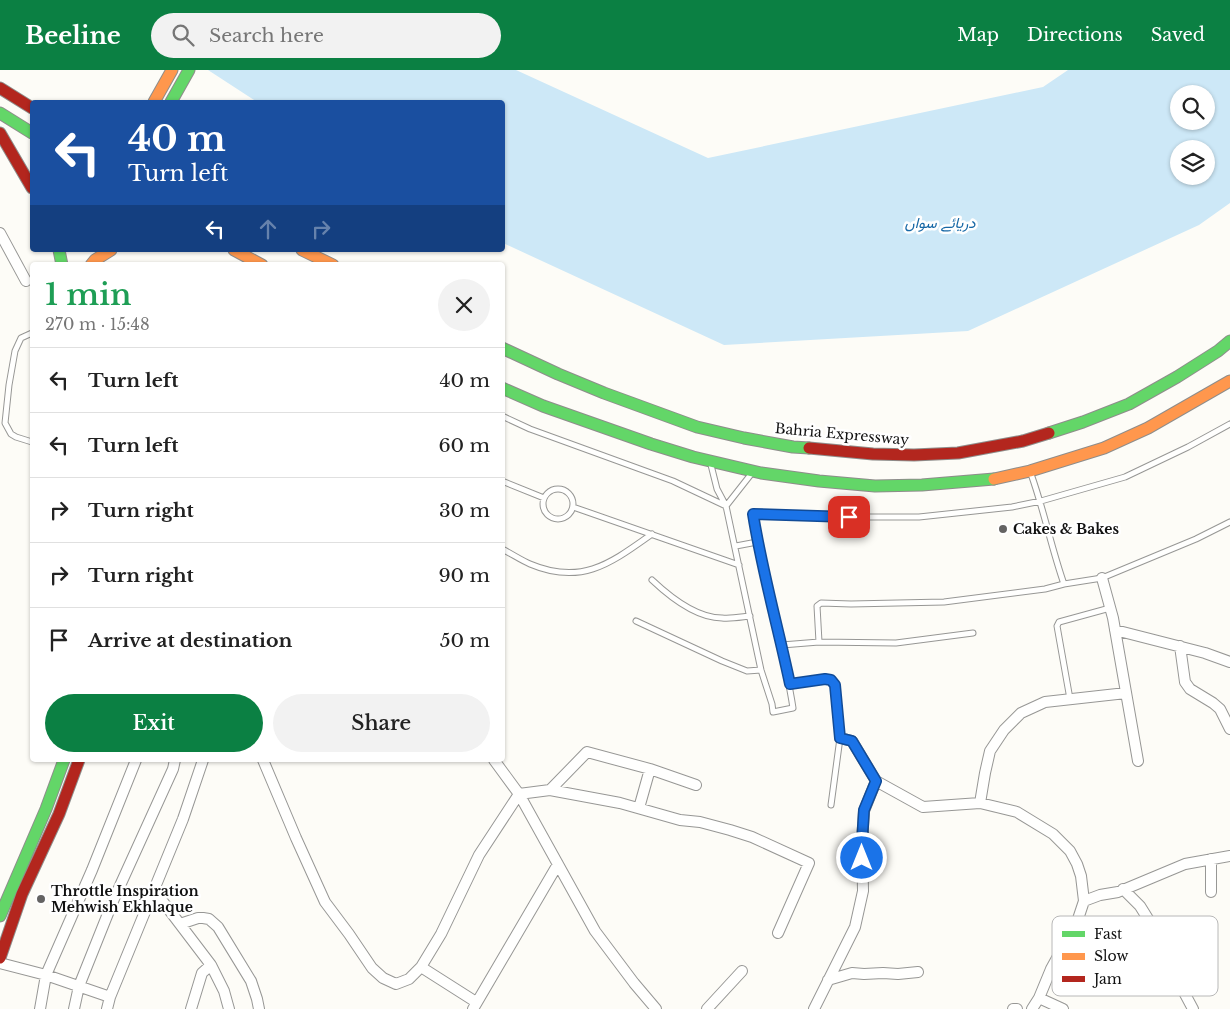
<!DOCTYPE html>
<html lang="en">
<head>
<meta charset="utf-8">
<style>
  :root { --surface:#fff; --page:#f2f2f2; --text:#222; --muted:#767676; --line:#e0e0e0; --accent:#0b8043 }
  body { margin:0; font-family:"Libre Baskerville",Vazirmatn,serif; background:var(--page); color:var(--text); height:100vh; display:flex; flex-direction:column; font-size:19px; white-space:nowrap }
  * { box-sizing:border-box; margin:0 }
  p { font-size:16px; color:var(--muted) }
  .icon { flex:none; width:28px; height:28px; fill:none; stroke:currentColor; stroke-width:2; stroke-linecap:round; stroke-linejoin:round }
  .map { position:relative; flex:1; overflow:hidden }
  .side { position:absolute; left:30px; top:192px; width:475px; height:500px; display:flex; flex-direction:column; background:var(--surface); border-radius:5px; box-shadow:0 1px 4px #0004 }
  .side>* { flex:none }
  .banner { position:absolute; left:30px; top:30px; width:475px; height:152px; border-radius:5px; box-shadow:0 1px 4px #0004; background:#1a4fa0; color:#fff; overflow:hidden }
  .tools { position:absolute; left:1170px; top:15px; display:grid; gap:10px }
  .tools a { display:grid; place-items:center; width:45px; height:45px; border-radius:50%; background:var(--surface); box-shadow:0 1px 4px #0004; font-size:25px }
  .pin { position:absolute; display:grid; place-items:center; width:42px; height:42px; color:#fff; margin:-21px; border-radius:10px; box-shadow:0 2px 8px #0006 }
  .me { position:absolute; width:55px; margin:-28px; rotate:0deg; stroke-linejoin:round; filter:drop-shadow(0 0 4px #0008) }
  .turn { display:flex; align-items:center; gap:18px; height:105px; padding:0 15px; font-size:22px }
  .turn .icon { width:65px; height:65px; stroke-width:2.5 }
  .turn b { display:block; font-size:35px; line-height:42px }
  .lanes { display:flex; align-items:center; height:48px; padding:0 15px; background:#0003; justify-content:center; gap:25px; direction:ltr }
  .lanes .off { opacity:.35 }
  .round { display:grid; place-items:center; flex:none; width:52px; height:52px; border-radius:26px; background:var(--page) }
  .overview { display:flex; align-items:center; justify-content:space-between; height:85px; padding:0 15px }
  h1 { font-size:30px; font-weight:600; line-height:38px; color:#1e9e55 }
  .button { display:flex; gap:10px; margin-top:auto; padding:10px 15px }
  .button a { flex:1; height:58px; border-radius:30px; background:var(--accent); color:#fff; font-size:20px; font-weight:600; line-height:58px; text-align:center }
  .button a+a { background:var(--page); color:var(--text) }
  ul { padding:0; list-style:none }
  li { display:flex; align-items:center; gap:15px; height:65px; padding:0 15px; border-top:1px solid var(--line) }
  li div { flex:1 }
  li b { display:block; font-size:19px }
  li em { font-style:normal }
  header { display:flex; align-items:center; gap:30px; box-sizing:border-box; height:70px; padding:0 25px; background:var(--accent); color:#fff }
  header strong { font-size:24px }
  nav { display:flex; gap:28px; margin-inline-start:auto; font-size:18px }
  .search { width:350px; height:45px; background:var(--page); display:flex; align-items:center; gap:12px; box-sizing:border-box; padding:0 18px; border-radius:28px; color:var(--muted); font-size:19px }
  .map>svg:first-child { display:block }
</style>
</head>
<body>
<header>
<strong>Beeline</strong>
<div class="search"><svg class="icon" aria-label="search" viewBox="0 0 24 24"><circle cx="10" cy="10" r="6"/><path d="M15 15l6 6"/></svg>Search here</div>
<nav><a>Map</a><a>Directions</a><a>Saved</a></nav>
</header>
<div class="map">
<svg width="1230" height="939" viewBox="0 0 1230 939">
  <rect width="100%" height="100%" fill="#fdfcf7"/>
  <!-- water -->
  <path fill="#cde8f7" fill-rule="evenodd" d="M208,0H516L708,88L1043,17L1068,0H1230V133L1199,155L968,261L724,275L503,173L502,32H257ZM1179,24H1206V51H1179ZM1179,79H1206V106H1179Z"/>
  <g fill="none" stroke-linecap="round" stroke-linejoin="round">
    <!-- lane casing -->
    <g stroke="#979795" stroke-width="7">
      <path id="lane" d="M32,263L21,268L15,281L9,315L5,353L11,364L16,367L32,372
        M502,346L530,359L673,411L726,436
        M711,395L717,419L726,436
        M752,403L726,436L761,600L772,634L773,642L793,638C783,573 763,509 753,444L832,447H919L1012,437L1041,431L1125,407L1188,377L1230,354
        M1031,404C1044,440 1051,477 1064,514
        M502,411L544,428
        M543 434a15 15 0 1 1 30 0a15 15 0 1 1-30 0Z
        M573,437L739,495
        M736,476L757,472
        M502,479C512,484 521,490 530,494C582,516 611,493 652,464
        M652,510C670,527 696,548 722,548C731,549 741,547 750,546
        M636,551L722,591L747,601L761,600
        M819,572L817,536L821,533L851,534L944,532L1045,519L1064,514L1102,508L1196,469L1230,452
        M782,575L819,572L896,573L973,563
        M790,614L825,609L831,610L835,615L840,668L831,735
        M1070,629L1057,556L1059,552L1110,538"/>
    </g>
    <!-- street casing -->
    <g stroke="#979795" stroke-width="12">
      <path id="street" d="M0,163L26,211
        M1102,508L1113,548L1138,691
        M1115,560L1205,583L1230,592
        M1180,576L1185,612L1190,619L1213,633L1220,639L1230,659
        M263,690L296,768L325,832L349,864L372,898L383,908L396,914L409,909L421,897L441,864L479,785L519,724L550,720L620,733L680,750L700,752L730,760L752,767L809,793L778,863
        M494,690L519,724L595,861L634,913L656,939
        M876,711L923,737L980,733L1017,742L1053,764L1070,781L1077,794L1081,806L1084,831L1074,861L1062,879L1051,899L1039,928
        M550,720L587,682L650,699L696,715
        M980,733L985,703L990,681L1004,660L1021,643L1045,632L1126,623
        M639,738L650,699
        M1211,789V822
        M1123,819L1140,836L1163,873L1167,882L1170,896L1193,939
        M154,820L211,895L202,903L191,939
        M1084,831L1100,825L1118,822L1185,794L1230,786
        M180,854L198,848H203L209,849L218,857L251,911L257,929L259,939
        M0,893L46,905L110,927
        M211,895L224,921L229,939
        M421,897L476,932
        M828,910L852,903L864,904L883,903L898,904L918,902
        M40,939L46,905L92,800L136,690
        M74,939L79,916L113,831L173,699L175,690
        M107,939L110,927L183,749L203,690
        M473,939L558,794
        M707,939L742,901
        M814,939L855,857L863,821L862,772L864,741L876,711L852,671L840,668
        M1013,939H1017
        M1032,939L1039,928L1063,939"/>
    </g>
    <!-- fast casing -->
    <g stroke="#8e8d8b" stroke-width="13">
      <path id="fast" d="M171,32L189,0
        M0,43L32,63
        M59,180L62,195
        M502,278L558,304L604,323L697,357L744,368L793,377L809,378
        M502,318L543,336L651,374L693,387L761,403L819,411L875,416L922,415L994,409
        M1049,363L1083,352L1129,334L1177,307L1218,281L1230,271
        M0,846L46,739L64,690"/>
    </g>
    <!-- slow casing -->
    <g stroke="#8e8d8b" stroke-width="13">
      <path id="slow" d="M154,32L172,0
        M234,180L262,195
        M302,180L333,195
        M91,195L95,190L111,180
        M994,409L1030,401L1104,378L1148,358L1230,311"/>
    </g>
    <!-- jam casing -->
    <g stroke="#8e8d8b" stroke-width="13">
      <path id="jam" d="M0,18L32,38
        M0,63L32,118
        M809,378L873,384L914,385L958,383L1023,371L1049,363
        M0,888L22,824L59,744L79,690"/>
    </g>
    <!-- lane -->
    <use href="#lane" stroke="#fffffe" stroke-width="5"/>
    <!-- street -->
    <use href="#street" stroke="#fffffe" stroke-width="10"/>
    <!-- fast -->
    <use href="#fast" stroke="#63d668" stroke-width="11"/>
    <!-- slow -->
    <use href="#slow" stroke="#ff974d" stroke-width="11"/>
    <!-- jam -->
    <use href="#jam" stroke="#b3261e" stroke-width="11"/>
  </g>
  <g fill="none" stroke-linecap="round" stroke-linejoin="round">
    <!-- route casing -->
    <g stroke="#114b97" stroke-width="12">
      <path id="route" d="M849,447L753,444C762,501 778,557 790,614L825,609L831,610L835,615L840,668L852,671L876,711L864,740L862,772V788"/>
    </g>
    <!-- route -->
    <use href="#route" stroke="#1a73e8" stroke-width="9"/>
  </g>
  <!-- markers -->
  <g fill="#646362" stroke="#fff" stroke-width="2">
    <circle cx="1003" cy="459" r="5"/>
    <circle cx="41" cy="829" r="5"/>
  </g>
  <g text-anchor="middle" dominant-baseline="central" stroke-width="5" stroke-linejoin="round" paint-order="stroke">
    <!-- street labels -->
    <g font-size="14" fill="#111" stroke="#fff">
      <text transform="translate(842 364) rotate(5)">Bahria Expressway</text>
    </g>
    <!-- poi labels -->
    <g font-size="14" font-weight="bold" fill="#111" stroke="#fff" text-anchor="start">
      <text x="1013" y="459">Cakes &amp; Bakes</text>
      <text x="51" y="821">Throttle Inspiration<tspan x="51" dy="16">Mehwish Ekhlaque</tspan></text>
    </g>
    <!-- water labels -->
    <g font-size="15" font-style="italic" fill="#1768a6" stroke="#fff">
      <text x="940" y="152">دریائے سواں</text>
    </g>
  </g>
  <!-- legend -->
  <rect x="1052" y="846" width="166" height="80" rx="8" fill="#fff" stroke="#b8b8b8" stroke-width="1"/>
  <rect x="1062" y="861" width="23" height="6" fill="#63d668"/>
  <rect x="1062" y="883" width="23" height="7" fill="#ff974d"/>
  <rect x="1062" y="906" width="23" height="6" fill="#b3261e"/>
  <g font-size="14" fill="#111">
    <text x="1094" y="869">Fast</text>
    <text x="1094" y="891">Slow</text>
    <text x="1094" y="914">Jam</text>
  </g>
</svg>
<div class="tools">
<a><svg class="icon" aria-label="search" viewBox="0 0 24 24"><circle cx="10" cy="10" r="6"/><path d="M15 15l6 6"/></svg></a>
<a><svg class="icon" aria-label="layers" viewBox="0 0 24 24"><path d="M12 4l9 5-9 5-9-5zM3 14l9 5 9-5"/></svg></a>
</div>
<div class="pin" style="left:849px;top:447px;background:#d93025"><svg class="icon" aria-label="arrive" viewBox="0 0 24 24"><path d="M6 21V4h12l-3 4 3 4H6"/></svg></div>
<svg class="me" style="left:862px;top:788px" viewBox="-20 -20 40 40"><circle r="17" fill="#1a73e8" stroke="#fff" stroke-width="3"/><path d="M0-11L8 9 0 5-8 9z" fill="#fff"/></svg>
<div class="banner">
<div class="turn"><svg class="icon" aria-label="left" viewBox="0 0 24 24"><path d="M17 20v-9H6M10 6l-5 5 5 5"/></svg><div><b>40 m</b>Turn left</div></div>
<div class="lanes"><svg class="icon" aria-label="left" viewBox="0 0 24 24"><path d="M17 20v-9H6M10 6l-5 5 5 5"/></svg><svg class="icon off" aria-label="ahead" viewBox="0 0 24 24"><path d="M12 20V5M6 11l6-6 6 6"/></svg><svg class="icon off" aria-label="right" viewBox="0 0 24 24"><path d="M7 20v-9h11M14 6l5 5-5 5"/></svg></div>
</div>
<section class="side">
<div class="overview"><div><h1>1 min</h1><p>270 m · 15:48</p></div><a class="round"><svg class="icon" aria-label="close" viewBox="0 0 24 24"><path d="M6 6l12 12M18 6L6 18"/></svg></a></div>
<ul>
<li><svg class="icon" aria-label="left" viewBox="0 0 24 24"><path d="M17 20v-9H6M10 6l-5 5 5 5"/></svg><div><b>Turn left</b></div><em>40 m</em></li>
<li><svg class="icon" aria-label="left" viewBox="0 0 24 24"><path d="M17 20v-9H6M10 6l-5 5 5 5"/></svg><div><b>Turn left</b></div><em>60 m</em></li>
<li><svg class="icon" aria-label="right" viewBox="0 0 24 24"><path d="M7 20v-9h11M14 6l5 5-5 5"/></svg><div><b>Turn right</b></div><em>30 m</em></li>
<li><svg class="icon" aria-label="right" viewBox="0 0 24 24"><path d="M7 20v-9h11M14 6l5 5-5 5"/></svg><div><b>Turn right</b></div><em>90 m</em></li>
<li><svg class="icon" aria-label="arrive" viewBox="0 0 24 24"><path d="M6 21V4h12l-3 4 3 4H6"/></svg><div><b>Arrive at destination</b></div><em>50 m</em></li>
</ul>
<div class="button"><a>Exit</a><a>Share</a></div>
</section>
</div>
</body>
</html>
